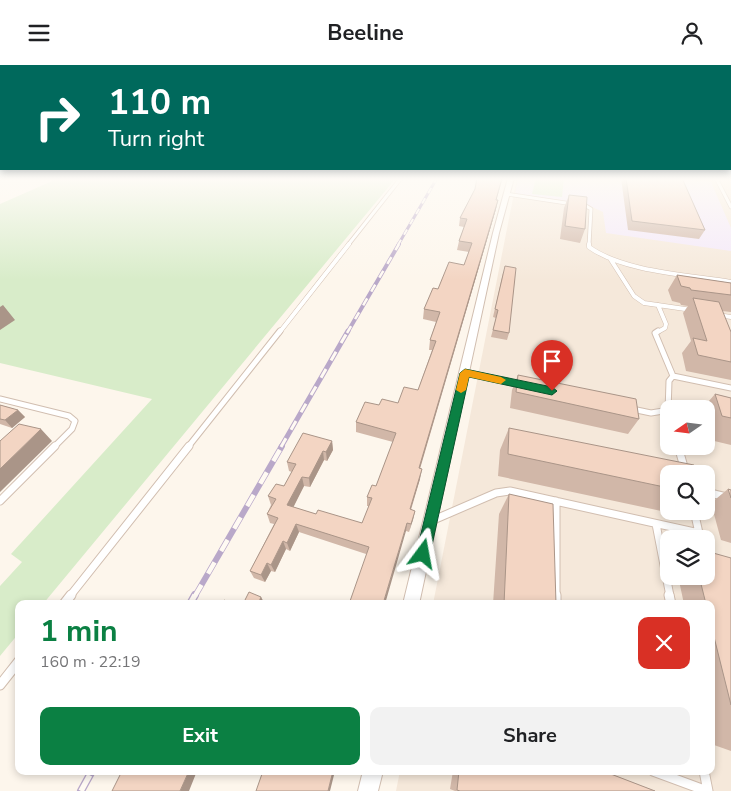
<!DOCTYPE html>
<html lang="en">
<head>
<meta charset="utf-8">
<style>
  :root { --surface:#fff; --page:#f2f2f2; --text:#202124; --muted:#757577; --accent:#0b8043 }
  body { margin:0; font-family:"Nunito Sans",sans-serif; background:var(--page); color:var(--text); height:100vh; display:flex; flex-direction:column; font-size:19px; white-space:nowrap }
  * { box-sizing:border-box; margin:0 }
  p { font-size:16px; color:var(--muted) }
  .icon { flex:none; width:28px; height:28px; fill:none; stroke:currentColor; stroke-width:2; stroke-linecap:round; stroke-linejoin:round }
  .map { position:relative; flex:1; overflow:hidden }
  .side { position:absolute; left:15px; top:535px; width:700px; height:175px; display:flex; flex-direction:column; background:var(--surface); border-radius:10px; box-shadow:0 2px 8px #0003 }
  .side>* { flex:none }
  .hud { position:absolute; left:0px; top:0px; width:731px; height:105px; box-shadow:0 2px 8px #0003; background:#00695c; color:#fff; overflow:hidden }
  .needle { width:32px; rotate:256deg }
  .tools { position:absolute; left:660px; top:335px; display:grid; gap:10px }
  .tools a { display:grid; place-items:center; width:55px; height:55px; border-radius:10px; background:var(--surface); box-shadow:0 2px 8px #0003; font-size:25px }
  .pin { position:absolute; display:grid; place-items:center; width:42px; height:42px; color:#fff; margin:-51px -21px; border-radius:50% 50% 50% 0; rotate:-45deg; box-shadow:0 0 5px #0007 }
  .pin .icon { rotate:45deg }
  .me { position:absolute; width:55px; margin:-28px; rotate:13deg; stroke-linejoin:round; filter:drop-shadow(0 0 4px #0008) }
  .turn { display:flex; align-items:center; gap:18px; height:105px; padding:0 25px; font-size:22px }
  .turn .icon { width:65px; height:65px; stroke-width:2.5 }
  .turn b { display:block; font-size:35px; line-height:42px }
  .round { display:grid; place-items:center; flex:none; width:52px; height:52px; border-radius:10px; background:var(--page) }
  .headline { display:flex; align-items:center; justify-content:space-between; height:85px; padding:0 25px }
  h1 { font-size:30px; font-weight:700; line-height:38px; color:var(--accent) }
  .primary-button { display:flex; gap:10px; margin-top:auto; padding:10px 25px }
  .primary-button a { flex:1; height:58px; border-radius:10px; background:var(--accent); color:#fff; font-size:20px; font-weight:700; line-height:58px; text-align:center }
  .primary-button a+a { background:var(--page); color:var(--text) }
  header { display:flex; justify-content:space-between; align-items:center; height:65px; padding:0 25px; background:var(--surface); font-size:22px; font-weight:700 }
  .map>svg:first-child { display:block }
</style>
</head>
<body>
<header><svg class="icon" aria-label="menu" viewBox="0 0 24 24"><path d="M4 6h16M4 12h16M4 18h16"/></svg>Beeline<svg class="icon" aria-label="person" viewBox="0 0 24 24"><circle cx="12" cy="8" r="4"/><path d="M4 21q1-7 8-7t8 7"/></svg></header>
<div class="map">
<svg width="731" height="726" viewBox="0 0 731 726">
  <rect width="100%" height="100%" fill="#fdf6ec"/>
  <!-- residential -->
  <path fill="#f5e8da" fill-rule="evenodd" d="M517,113H731V726H396L400,706H711V539H433ZM669,344H706V381H669ZM669,409H706V446H669ZM669,474H706V511H669Z"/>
  <!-- education -->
  <path fill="#f3e8fa" d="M518,113H675L711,117L731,163V186L606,168L603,147L588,140L515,129Z"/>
  <!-- green -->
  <path fill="#d8ecc9" d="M59,113H396L43,539H19V568L0,591V521L22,497L11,489L152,334L0,298V139Z
    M536,113H564L562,132L532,129Z"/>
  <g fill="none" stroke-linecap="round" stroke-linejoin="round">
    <!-- lane-far4 casing -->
    <g stroke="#d1beb0" stroke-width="4.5">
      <path id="lane-far4" d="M716,113L731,142
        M507,129L586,141L591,144L589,180
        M348,180L401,113"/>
    </g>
    <!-- lane-far3 casing -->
    <g stroke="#d1beb0" stroke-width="5">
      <path id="lane-far3" d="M589,179V182C624,207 689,210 731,217
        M611,195L634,231L644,238L692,245
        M718,250L731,252
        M279,268L349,179
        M656,268L665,263L666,259L658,240"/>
    </g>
    <!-- lane-far2 casing -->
    <g stroke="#d1beb0" stroke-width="7">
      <path id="lane-far2" d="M658,266L655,268L673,311L669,316L668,347
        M465,307L522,320
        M673,311L731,323
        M0,334L69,351L75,356L72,364L54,382
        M632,344L651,348L669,345
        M678,344L688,342L697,344
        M188,382L280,266"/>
    </g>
    <!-- lane-far1 casing -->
    <g stroke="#d1beb0" stroke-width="9">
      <path id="lane-far1" d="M678,381L686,409
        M706,427L731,433
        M0,436L55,381
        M556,436V531
        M431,456L496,428L510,426L699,468L694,446
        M656,459L670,531
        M70,531L189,381"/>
    </g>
    <!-- lane casing -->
    <g stroke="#d1beb0" stroke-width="11">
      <path id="lane" d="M556,530V539
        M669,530L671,539
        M64,539L71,530
        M0,620L19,596
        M653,706L707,726
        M704,706L708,726"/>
    </g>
    <!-- street casing -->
    <g stroke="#d1beb0" stroke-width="2">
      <path id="street" d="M508,113H514L499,168L419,539H403L493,168Z
        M363,706H383L378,726H358Z"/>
    </g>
    <!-- lane-far4 -->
    <use href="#lane-far4" stroke="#fff" stroke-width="3"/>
    <!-- lane-far3 -->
    <use href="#lane-far3" stroke="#fff" stroke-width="4"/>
    <!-- lane-far2 -->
    <use href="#lane-far2" stroke="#fff" stroke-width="5"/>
    <!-- lane-far1 -->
    <use href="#lane-far1" stroke="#fff" stroke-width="7"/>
    <!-- lane -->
    <use href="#lane" stroke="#fff" stroke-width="9"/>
    <!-- street -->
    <use href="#street" fill="#fff" fill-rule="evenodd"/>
    <!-- rail-far4 casing -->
    <g stroke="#b9a8c9" stroke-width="3">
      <path id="rail-far4" d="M398,180L437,113"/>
    </g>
    <!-- rail-far3 casing -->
    <g stroke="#b9a8c9" stroke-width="4">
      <path id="rail-far3" d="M347,268L399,179"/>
    </g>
    <!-- rail-far2 casing -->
    <g stroke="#b9a8c9" stroke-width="5">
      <path id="rail-far2" d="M281,382L348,266"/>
    </g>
    <!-- rail-far1 casing -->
    <g stroke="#b9a8c9" stroke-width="6">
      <path id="rail-far1" d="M195,531L282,381"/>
    </g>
    <!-- rail casing -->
    <g stroke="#b9a8c9" stroke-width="8">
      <path id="rail" d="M190,539L195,530
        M81,726L92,706"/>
    </g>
    <!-- rail-far4 -->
    <use href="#rail-far4" stroke="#fffaf3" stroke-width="2" stroke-dasharray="6" stroke-linecap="butt"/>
    <!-- rail-far3 -->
    <use href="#rail-far3" stroke="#fffaf3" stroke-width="2.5" stroke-dasharray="8" stroke-linecap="butt"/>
    <!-- rail-far2 -->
    <use href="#rail-far2" stroke="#fffaf3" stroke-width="3" stroke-dasharray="10" stroke-linecap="butt"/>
    <!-- rail-far1 -->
    <use href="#rail-far1" stroke="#fffaf3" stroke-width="4.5" stroke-dasharray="13" stroke-linecap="butt"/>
    <!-- rail -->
    <use href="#rail" stroke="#fffaf3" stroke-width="5.5" stroke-dasharray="18" stroke-linecap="butt"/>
  </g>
  <!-- wall -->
  <path fill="#d1b7a8" d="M503,113L496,135V144L420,404V414L411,445L415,446L409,467L406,466L366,489L299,467L290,486L286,484L275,507L271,506L265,517L254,513L250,506L274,459L270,458L267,449L271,440L268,431L284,421L292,407L289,406L287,397L332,376L333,385L327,396L324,395L310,422L304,421L293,442L316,449L362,458L369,441H367V432L376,421L393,377L356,367V357L379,340L398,338L418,325L432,285H429L430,275L436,257L423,254L424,244L438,224L464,200L469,187L457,185L459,176L464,162L459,161L460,153Z
    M621,113H682L705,165L699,174L628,165Z
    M569,130L585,164L580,178L560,174L564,143Z
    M503,208L509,268L507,275L491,272L496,253L493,252Z
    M677,210L731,218V247L722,246L731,267V315L686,306L682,288L691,276L683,248L688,241L681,240L680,238L672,236L668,225Z
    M518,310L639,354L628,369L510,343L512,325Z
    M715,329L731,333V380L706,374V344H702Z
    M0,340L18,345L25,352L12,363L0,359Z
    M509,363L669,409V446H685L680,450L498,411L500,385Z
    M728,424L731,425V478L721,475L711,438Z
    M509,429L556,539H493L499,449Z
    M731,493V686L714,680L711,667V539H684L678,511H706Z
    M453,706H603L655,726H455L450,724Z"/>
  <!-- shaded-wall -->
  <path fill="#aa9588" d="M498,135L496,144L417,413L419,403Z
    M3,240L15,255L0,265V242Z
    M18,345L25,352L12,363L5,355Z
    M41,364L52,376L0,427V404Z
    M332,376L333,385L327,396L326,387Z
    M323,386L324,395L310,422L309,413Z
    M422,404L420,414L408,453L410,444Z
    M302,412L304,421L290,449L287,440Z
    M415,446L413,455L409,467L411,459Z
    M407,458L406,466L385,539H383Z
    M296,459L299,467L290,486L287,478Z
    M283,476L286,484L275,507L271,500Z
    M267,498L271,506L265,517L261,510Z
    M261,532L265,539H258Z
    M189,706H197L189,726H180Z
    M333,706H335L330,726H328Z"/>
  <!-- building -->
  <path fill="#f3d5c3" stroke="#aa9588" d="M477,113H502L496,135H498L419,403L422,404L410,444L415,446L411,459L407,458L383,539H349L369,482L296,459L287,478L283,476L271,500L267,498L261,510L250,506L278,453L267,449L276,434L268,431L276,419L284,421L296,399L287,397L303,368L332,376L326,387L323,386L309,413L302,412L287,440L316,449L318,445L362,458L372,433L367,432L372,420L376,421L396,368L356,357L365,337L379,340L382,334L398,338L404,322L418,325L436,276L430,275L440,247L424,244L433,223L438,224L449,197L464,200L472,178L459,176L467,154L460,153L475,124Z
    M626,113H682L705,165L632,156Z
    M569,130L587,132L585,164L565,161Z
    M505,201L516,203L509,268L493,265L498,245L495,244Z
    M677,210L731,218V230L691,225L690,223L681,221Z
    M693,233L719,237L731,267V297L698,290L693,273L707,276Z
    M518,310L636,334L639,354L516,327Z
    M715,329L731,333V353L722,351Z
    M0,340L18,345L5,355L0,354Z
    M19,359L41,364L0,404V376Z
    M509,363L694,400L697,409H669V423L508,389Z
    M728,424L731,425V433Z
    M509,429L553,439L556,539H504Z
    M706,486L731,493V640L711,560V539H706L699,511H706Z
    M249,527L261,532L258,539H243Z
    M224,535L233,539H222Z
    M122,706H189L180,726H112Z
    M263,706H333L328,726H256Z
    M459,706H603L655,726H460L457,725Z"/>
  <!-- sky -->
  <linearGradient id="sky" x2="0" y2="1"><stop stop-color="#97c7e8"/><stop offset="0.53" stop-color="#fefbf6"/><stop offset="1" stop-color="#fefbf6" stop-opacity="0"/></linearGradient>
  <rect width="731" height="215" fill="url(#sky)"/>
  <!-- route -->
  <path fill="#0b8043" stroke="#07532c" d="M465,304L552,322L557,326L552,330L469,312L430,489L428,494L423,496L418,494L416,489L460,308Z"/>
  <!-- slow -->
  <path fill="#f59e0b" d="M465,304L501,312L506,315L501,319L469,312L466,325L461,328L456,325L460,308Z"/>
</svg>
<div class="tools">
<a><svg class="needle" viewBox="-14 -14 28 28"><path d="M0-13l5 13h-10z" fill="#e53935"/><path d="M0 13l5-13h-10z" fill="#757577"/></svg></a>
<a><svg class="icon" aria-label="search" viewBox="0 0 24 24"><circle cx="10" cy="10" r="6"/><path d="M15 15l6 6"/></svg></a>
<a><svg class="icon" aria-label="layers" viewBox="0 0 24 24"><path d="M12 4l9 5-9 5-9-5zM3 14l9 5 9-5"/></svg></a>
</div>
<div class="pin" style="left:552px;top:326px;background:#d93025"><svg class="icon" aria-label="arrive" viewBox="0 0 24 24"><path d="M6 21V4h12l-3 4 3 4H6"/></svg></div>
<svg class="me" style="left:423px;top:489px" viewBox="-20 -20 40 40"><path d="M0-17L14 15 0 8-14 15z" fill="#0b8043" stroke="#fff" stroke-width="4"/></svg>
<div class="hud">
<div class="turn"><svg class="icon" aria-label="right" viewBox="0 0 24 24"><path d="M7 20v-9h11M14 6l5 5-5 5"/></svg><div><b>110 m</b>Turn right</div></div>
</div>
<section class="side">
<div class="headline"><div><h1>1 min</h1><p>160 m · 22:19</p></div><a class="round" style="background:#d93025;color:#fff"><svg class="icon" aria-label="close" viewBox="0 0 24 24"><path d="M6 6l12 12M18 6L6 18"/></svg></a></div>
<div class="primary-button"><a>Exit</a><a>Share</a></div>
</section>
</div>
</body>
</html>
